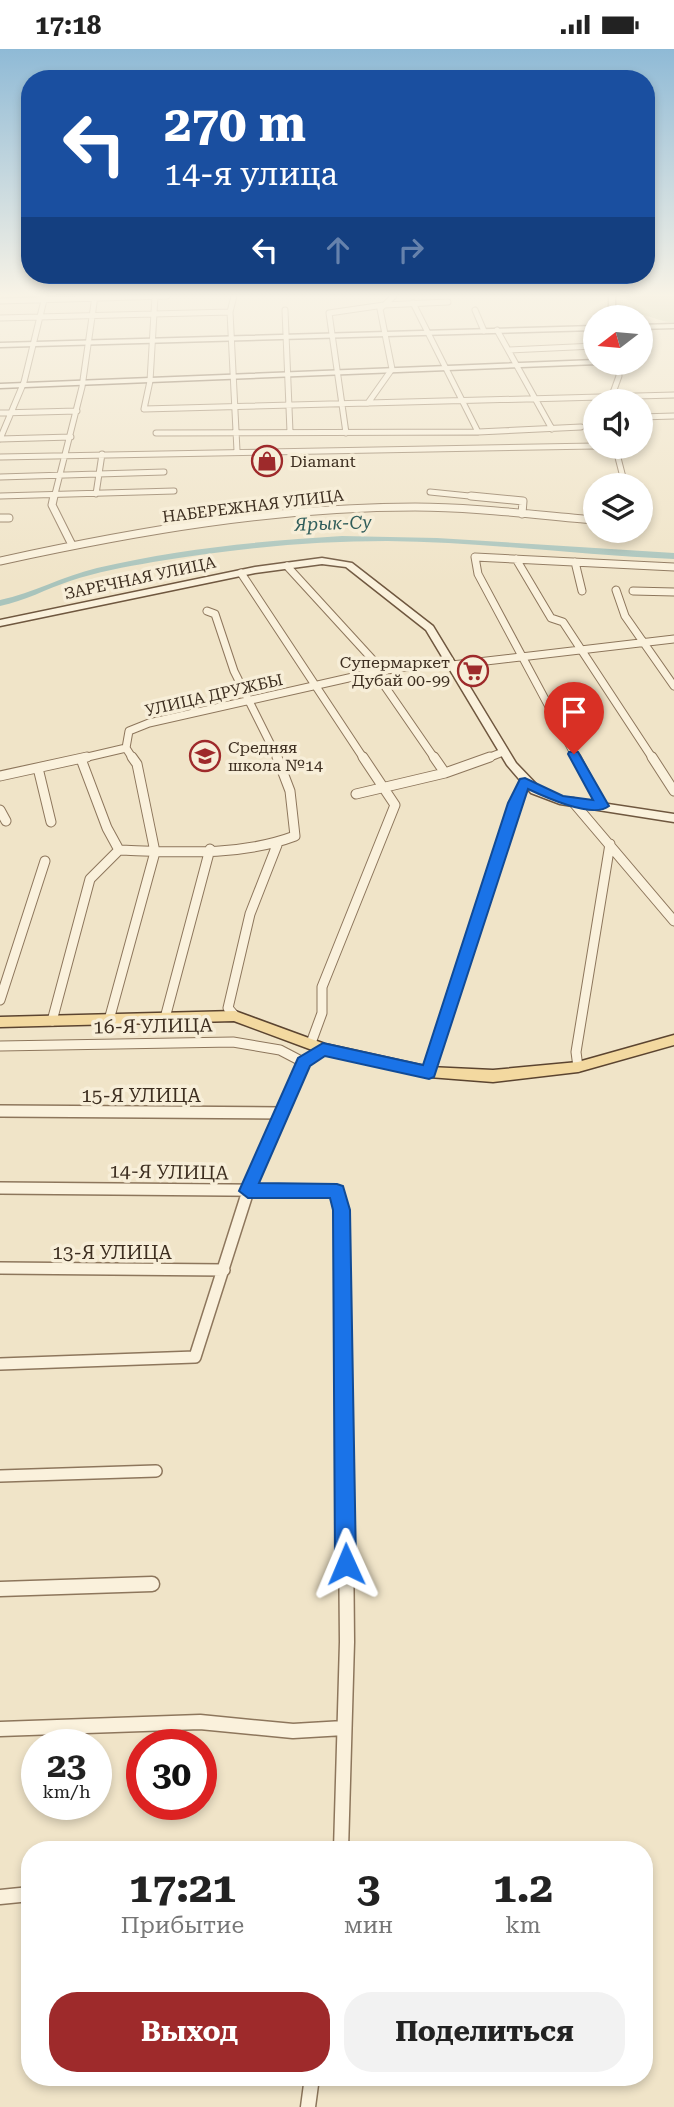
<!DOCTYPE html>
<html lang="ru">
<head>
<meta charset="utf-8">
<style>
  :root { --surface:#fff; --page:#f2f2f2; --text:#222; --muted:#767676; --accent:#9e2a2b }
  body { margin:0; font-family:"Roboto Serif",serif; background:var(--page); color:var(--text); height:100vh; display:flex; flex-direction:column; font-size:26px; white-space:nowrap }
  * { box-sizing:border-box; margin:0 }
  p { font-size:23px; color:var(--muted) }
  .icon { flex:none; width:38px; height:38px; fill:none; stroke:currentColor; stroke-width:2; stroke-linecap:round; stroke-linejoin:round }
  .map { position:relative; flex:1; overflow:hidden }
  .details { position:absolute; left:21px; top:1792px; width:632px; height:245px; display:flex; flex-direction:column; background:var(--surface); border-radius:28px; box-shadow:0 4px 10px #0003 }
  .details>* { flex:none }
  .hud { position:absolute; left:21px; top:21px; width:634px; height:214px; border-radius:28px; box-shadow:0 4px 10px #0003; background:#1a4fa0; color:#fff; overflow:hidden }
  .needle { width:46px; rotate:254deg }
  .tools { position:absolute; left:583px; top:256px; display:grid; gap:14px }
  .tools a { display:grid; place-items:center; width:70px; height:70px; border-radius:50%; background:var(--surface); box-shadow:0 4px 10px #0003; font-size:35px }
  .speed { position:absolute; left:21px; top:1680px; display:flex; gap:14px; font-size:35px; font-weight:700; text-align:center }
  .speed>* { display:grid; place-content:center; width:91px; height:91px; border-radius:50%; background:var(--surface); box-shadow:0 4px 10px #0003; line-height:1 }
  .speed small { font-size:18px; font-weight:400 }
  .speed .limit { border:10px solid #d22; background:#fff; color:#111 }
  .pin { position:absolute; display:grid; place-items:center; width:60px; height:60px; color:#fff; margin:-72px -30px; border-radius:50% 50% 50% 0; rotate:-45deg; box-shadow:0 0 7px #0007 }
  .pin .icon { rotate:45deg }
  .me { position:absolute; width:77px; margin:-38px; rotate:359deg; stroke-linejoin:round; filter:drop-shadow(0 0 5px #0008) }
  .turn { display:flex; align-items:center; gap:24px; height:147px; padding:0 28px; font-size:32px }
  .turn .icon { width:91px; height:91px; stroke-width:2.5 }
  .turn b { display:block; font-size:49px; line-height:60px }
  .lanes { display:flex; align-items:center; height:66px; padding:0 28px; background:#0003; justify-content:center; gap:35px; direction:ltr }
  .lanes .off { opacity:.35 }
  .eta { display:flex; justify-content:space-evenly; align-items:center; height:119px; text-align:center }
  .eta b { font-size:42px; font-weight:700; line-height:49px }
  .primary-button { display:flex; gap:14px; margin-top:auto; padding:14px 28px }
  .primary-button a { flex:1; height:80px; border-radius:28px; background:var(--accent); color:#fff; font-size:28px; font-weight:700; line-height:80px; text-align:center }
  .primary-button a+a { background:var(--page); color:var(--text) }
  .status { display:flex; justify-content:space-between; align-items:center; height:49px; padding:0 35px; background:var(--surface); direction:ltr }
  .status svg { height:19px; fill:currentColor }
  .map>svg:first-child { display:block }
</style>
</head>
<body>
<div class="status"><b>17:18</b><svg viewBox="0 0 49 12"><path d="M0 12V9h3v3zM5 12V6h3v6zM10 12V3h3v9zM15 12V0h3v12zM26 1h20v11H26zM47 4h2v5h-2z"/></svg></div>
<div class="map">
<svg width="674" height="2058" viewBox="0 0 674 2058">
  <rect width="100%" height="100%" fill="#f0e4c8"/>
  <!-- cemetery -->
  <path fill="#bfc49a" d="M624,247H674V273C661,274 654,267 640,266Z"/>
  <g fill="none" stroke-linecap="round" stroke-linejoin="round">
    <!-- river -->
    <path fill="#a9c4bc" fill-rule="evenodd" d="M342,487L437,489L674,504V510C578,506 483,493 387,492C309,492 230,500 153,513C125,518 97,523 70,532C46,540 25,552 0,557V551C33,544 63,527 97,519C177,500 260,492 342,487Z"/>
    <!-- minor-far4 casing -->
    <g stroke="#8d765c" stroke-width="7">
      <path id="minor-far4" d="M155,247L150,332L144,360L674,346
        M234,247L230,263L237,402
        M0,252L167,247
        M413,254L478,383
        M285,261L290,383
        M475,261L484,282
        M0,269L230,263
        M497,281L552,380
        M509,301L595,297
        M610,352L619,327L618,313
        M368,354L392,320L380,260L394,247
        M0,364L77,362
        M640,368L674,367
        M156,384L478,383L581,378
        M346,384L329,264L384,256L448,253
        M0,390L24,333L45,247
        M0,390L71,388
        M615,397L625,436
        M0,408L595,397
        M0,428L164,423
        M430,443L489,449
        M96,445L102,405
        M0,447L174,442
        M54,449L82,338L95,247"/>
    </g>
    <!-- minor-far3 casing -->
    <g stroke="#8d765c" stroke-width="9">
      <path id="minor-far3" d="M54,447L52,456L72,496
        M471,447L523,452L522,465
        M0,469H9
        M516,510L551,569L563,573L653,710
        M0,512C137,482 275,458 415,458C475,458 535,466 595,471
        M575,513L582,542
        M287,517L373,611L375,623L435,710
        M241,524L364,710
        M616,541L625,567L674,637
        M633,542L674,543
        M207,562L215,565L234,622L278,710
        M452,616L674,590
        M126,699L133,710
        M79,710L126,699L129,682L149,674L375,623L449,611
        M485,710L503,703
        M577,710L478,525L475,508L674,518"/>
    </g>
    <!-- minor-far2 casing -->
    <g stroke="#8d765c" stroke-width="11">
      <path id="minor-far2" d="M434,708L445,724
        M576,708L602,757
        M652,708L674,742
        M81,710L107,779L119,801C177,803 239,808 295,787L290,742L277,708
        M38,719L51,773
        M0,727L87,708
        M356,745L445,724L490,708
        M573,753L674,872
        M0,761L6,772
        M0,951L45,812
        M235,967L228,959L250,865L277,796
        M165,969L210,800
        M109,971L155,803L137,715L132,708
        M52,972L90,830L119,801
        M311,994L322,964V938L395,756L363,708
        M0,997L233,993L280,1001L303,1013
        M578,1018L576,1003L610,795
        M429,1023L514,754L525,733
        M288,1048L303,1013L323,1000"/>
    </g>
    <!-- minor-far1 casing -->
    <g stroke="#8d765c" stroke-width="14">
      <path id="minor-far1" d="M0,1062L282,1064
        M0,1139L337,1142L342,1161L346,1488
        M0,1219L224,1221
        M0,1315L195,1308L248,1142L289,1046
        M0,1427L156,1422"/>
    </g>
    <!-- minor casing -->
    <g stroke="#8d765c" stroke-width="17">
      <path id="minor" d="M0,1540L152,1535
        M0,1680L200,1673L293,1682L344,1679
        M341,1801L347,1593L346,1486
        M0,1848L30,1845
        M308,2058L312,2028"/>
    </g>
    <!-- secondary casing -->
    <g stroke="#6f573f" stroke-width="3">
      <path id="secondary" d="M609,247H615V268H609Z
        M674,275V279L640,280V276Z
        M595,277V281L0,298V294Z
        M595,311L598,315L0,339V335Z
        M322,509L352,514L433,577L516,714L539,738L562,748L674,765V773L560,755L531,744L507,716L426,581L346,518L322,515L255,524L0,577V571L255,518Z"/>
    </g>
    <!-- primary casing -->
    <g stroke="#5b4430" stroke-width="3">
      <path id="primary" d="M235,962L325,995L429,1018L493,1021L578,1013L674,986V996L578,1023L493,1033L429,1028L323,1005L234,972L0,978V968Z"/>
    </g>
    <!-- minor-far4 -->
    <use href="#minor-far4" stroke="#faf1dc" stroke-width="5"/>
    <!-- minor-far3 -->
    <use href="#minor-far3" stroke="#faf1dc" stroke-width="7"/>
    <!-- minor-far2 -->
    <use href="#minor-far2" stroke="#faf1dc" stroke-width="9"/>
    <!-- minor-far1 -->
    <use href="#minor-far1" stroke="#faf1dc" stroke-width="11"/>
    <!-- minor -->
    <use href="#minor" stroke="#faf1dc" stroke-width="14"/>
    <!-- secondary -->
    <use href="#secondary" fill="#faf1dc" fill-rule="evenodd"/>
    <!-- primary -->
    <use href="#primary" fill="#f3d9a0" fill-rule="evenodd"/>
  </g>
  <!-- sky -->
  <linearGradient id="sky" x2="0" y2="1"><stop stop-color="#8fbad6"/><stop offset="0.46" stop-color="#f8f3e6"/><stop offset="1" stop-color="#f8f3e6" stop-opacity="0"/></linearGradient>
  <rect width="674" height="535" fill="url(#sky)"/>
  <!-- route -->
  <path fill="#1a73e8" stroke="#114b97" stroke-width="2" d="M569,703H578L609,757C593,770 545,748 528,740L434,1028L429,1030L325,1007L310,1017L259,1134L337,1135L343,1137L350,1161L356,1515L353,1523L346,1526L338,1523L335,1515L333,1161L330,1149H248L239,1142L298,1009L323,994L423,1016L508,754L520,730L525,729L563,747L593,751L568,705Z"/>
  <!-- icons -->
  <defs>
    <g id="shop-ring" transform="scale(1.575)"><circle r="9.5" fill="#f7eed8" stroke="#9e2a2b" stroke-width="1.5"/><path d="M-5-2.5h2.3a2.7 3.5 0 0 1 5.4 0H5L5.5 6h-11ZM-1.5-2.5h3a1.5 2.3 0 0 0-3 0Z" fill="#9e2a2b"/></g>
    <g id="supermarket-ring" transform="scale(1.575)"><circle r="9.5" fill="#f7eed8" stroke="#9e2a2b" stroke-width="1.5"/><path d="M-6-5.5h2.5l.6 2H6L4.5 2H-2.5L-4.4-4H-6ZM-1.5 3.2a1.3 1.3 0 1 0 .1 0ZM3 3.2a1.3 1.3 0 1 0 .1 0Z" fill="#9e2a2b"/></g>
    <g id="school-ring" transform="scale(1.575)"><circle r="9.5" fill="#f7eed8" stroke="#9e2a2b" stroke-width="1.5"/><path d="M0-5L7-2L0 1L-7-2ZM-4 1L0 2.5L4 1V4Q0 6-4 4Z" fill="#9e2a2b"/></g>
  </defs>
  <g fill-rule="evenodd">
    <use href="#shop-ring" x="267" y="412"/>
    <use href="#supermarket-ring" x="473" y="622"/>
    <use href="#school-ring" x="205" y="707"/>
  </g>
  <g text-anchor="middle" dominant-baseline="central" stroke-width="7" stroke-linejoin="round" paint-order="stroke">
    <!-- far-poi labels -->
    <g font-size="16" fill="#3d2e20" stroke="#f7eed8" text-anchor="start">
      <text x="290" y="412">Diamant</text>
      <text x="450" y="613" text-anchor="end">Супермаркет<tspan x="450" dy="18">Дубай 00-99</tspan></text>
      <text x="228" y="698">Средняя<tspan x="228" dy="18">школа №14</tspan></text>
    </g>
    <!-- far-street labels -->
    <g font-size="16" fill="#3d2e20" stroke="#f7eed8">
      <text transform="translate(253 457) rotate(-7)">НАБЕРЕЖНАЯ УЛИЦА</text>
      <text transform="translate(140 529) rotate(-12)">ЗАРЕЧНАЯ УЛИЦА</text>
      <text transform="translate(214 646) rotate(-13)">УЛИЦА ДРУЖБЫ</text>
    </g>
    <!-- far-water labels -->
    <g font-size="18" font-style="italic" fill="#2f5d5a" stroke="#f7eed8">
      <text transform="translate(333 474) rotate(-2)">Ярык-Су</text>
    </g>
    <!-- street labels -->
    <g font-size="19" fill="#3d2e20" stroke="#f7eed8">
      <text transform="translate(153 977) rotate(-1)">16-Я УЛИЦА</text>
      <text x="141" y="1046">15-Я УЛИЦА</text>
      <text transform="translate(169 1123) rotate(1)">14-Я УЛИЦА</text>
      <text x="112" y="1203">13-Я УЛИЦА</text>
    </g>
  </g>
</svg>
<div class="tools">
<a><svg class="needle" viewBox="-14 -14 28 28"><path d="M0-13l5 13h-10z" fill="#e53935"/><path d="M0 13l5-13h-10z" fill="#767676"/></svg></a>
<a><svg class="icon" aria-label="sound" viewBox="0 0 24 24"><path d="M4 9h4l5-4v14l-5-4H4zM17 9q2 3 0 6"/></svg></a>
<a><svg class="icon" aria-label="layers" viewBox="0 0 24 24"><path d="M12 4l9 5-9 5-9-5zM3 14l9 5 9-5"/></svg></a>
</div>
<div class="speed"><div>23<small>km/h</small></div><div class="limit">30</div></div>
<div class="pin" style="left:574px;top:705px;background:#d93025"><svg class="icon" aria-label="arrive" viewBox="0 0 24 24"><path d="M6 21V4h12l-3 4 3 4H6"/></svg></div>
<svg class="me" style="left:346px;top:1515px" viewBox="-20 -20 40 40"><path d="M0-17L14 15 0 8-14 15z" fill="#1a73e8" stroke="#fff" stroke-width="4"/></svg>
<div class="hud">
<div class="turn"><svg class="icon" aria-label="left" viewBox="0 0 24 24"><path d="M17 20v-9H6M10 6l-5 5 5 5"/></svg><div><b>270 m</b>14-я улица</div></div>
<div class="lanes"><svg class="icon" aria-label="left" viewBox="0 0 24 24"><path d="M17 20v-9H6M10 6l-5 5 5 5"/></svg><svg class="icon off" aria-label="ahead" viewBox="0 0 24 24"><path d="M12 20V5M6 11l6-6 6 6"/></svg><svg class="icon off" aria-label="right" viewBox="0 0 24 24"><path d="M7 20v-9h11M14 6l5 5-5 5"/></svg></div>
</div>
<section class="details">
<div class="eta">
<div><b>17:21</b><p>Прибытие</p></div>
<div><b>3</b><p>мин</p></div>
<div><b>1.2</b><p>km</p></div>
</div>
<div class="primary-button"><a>Выход</a><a>Поделиться</a></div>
</section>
</div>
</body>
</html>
